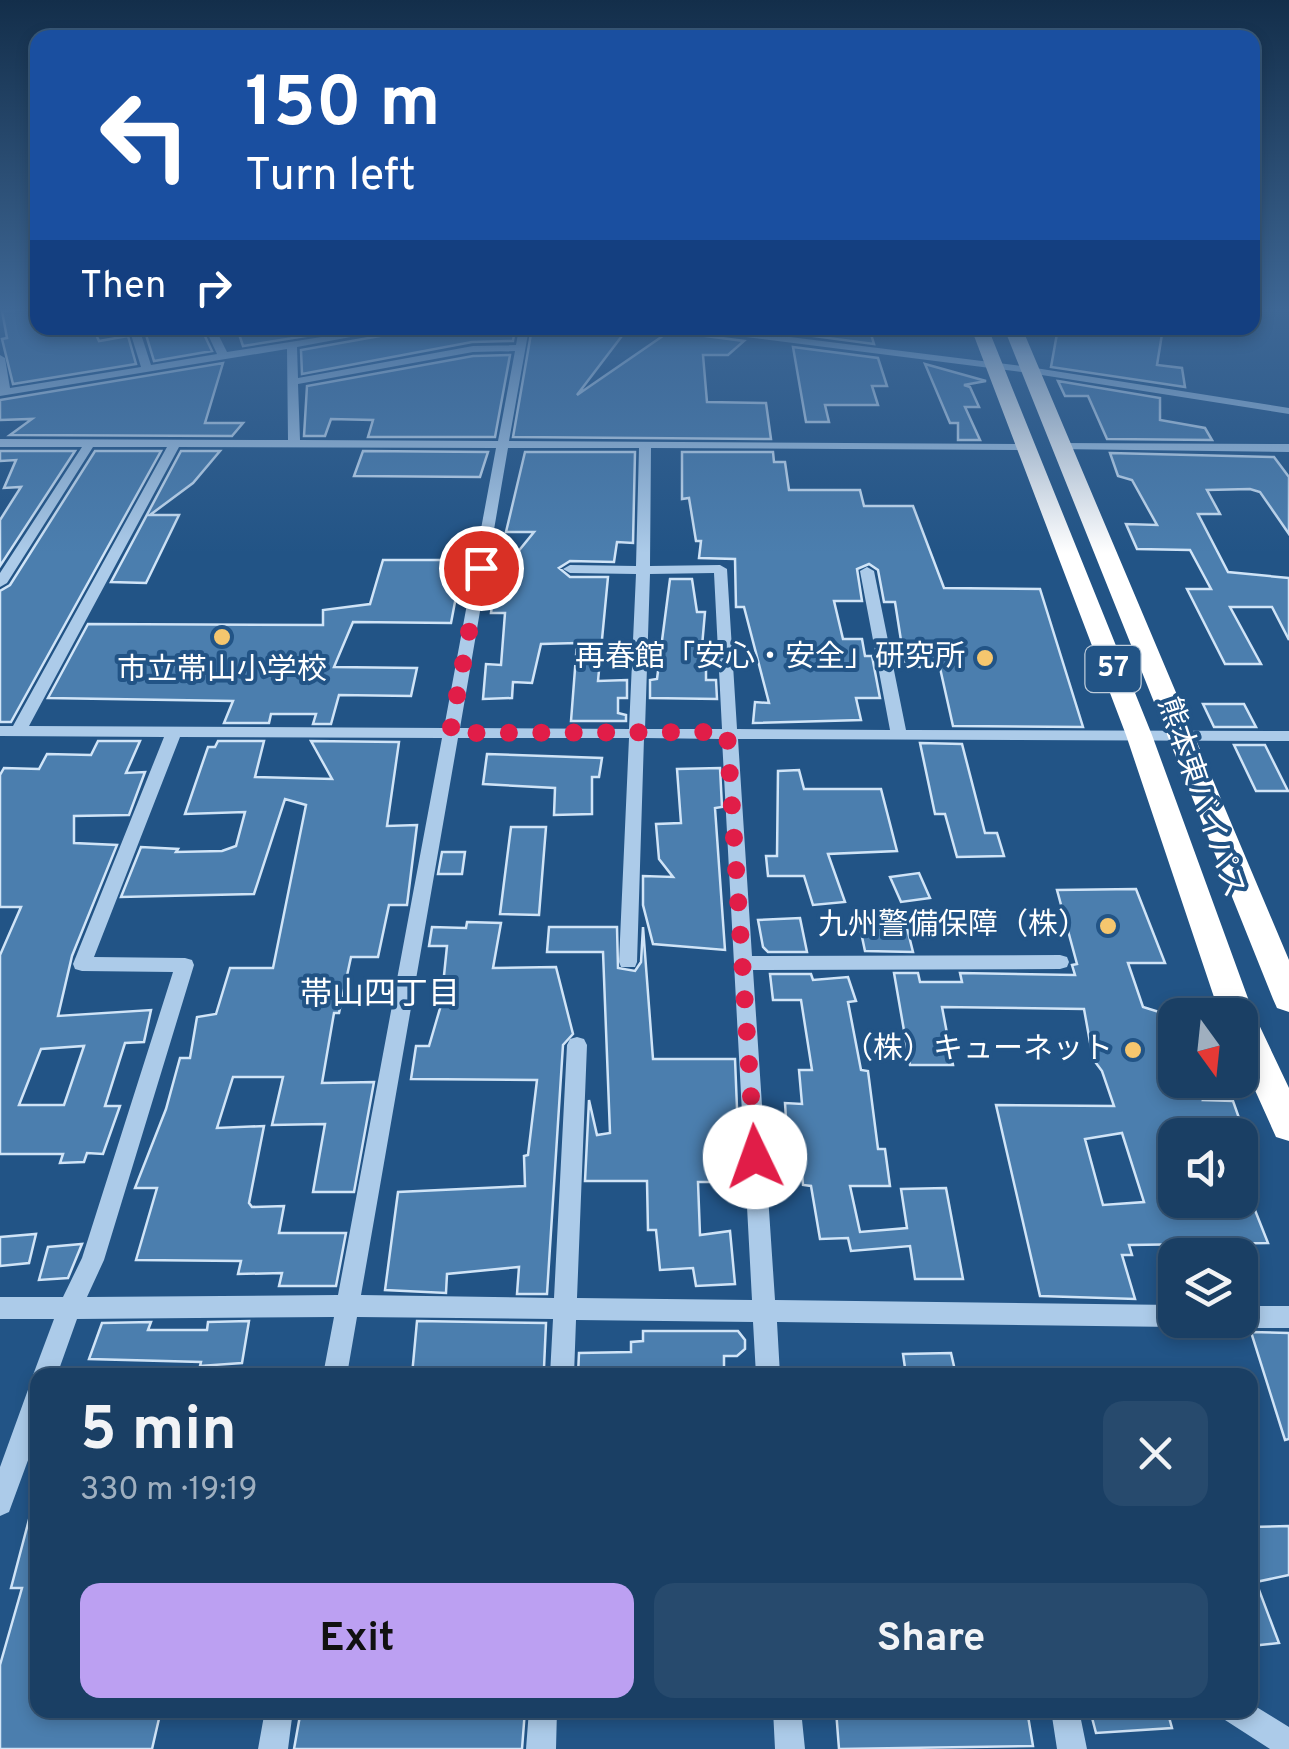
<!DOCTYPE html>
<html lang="en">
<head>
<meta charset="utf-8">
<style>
  :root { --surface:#1a3f64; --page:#274a6d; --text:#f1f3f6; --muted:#9fafbf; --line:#385878; --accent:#bca0f2 }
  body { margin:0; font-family:Overpass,"Noto Sans JP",sans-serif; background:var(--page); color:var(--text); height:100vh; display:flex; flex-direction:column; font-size:38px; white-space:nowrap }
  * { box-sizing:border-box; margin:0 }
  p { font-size:32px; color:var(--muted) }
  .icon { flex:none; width:55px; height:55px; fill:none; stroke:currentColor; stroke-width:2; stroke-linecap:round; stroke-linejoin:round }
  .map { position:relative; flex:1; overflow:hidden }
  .sheet { position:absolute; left:30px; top:1368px; width:1228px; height:350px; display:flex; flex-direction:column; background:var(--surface); border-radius:20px; box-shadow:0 5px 15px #0003,0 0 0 2px var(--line) }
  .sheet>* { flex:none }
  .hud { position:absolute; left:30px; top:30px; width:1230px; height:305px; border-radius:20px; box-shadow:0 5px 15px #0003,0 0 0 2px var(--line); background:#1a4fa0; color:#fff; overflow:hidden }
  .needle { width:65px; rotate:165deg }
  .tools { position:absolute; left:1158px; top:998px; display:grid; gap:20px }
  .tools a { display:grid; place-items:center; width:100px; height:100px; border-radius:20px; background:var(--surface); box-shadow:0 5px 15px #0003,0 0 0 2px var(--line); font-size:50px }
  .pin { position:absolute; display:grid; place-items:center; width:85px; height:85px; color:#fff; margin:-42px; border:5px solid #fff; border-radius:50%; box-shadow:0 2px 10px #0007 }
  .me { position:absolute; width:110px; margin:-55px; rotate:357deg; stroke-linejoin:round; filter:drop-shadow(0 0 8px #0008) }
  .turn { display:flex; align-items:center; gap:35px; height:210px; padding:0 50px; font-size:45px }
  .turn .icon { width:130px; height:130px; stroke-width:2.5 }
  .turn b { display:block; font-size:70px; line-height:85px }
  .then { display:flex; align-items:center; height:95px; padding:0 50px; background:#0003; gap:20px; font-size:38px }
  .round { display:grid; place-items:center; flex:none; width:105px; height:105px; border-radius:20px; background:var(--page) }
  .head { display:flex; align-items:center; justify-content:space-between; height:170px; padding:0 50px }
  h1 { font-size:60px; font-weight:700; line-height:75px }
  .action { display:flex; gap:20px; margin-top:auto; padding:20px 50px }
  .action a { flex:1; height:115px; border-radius:20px; background:var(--accent); color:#111; font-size:40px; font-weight:700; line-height:115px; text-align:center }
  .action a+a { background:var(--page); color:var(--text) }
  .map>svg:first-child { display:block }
</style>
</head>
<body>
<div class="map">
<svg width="1289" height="1749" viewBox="0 0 1289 1749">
  <rect width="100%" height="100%" fill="#225486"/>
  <!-- building -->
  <path fill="#4b7eae" stroke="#d0e4f7" stroke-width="2.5" fill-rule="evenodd" d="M38,308V328H93L99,341L128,336L136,364L13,384L2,339L7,338L2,311Z
    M144,328H201L212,351L154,361Z
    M237,328H356L243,346Z
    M425,328H515L513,341L472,342L302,374L301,350Z
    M532,328H628L577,395L673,329L690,328L698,335L744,341L728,355H703L707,402L766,403L771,439L513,437Z
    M789,328H869L874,344L790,333Z
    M1058,328H1163L1157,365L1182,368L1185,387L1051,367Z
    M793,347L878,358L887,386H872L878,405H825L829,422H806Z
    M510,355L495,437H368L373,420L331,419L325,436H304L307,386L473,356Z
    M223,363L205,423H243L232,436L10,435L32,419L0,420V400Z
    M925,364L986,381L964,385L970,387L979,407H965L980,440H958V423H950Z
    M1058,381L1160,398V420L1205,428L1212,440L1107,439L1088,396H1065Z
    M0,451H75L0,566V520L21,487L4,488L16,460L0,461Z
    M95,451H161L11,722H0V591L10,585Z
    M181,451H220L193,483L150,515H179L146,583L111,582Z
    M363,451L488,452L480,477L354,476Z
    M525,452H635L633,543L617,542L614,562L570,561L559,568L570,577H608L598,681L627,680V698H618V713L626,715V721H571L577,643L541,644L532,683L513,682L512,698L483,699L486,664L501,665L505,613H491L495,580L534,532H506Z
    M682,452H773L774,462H785L789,490H860L864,506H913L944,588L1040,589L1083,727L953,726L940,668L905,666L895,602H884L878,570L869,564L857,569L862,601H834L843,639H862L865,656H872L880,698H856L861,720L753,723L755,702L769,703L744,607H736L735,559L699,558L701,541H696L689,498L682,499Z
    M1110,453L1274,457L1289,477V534L1260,492L1250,489L1207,490L1220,514H1198L1228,572L1289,578V640L1272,607H1230L1261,664H1225L1187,589H1211L1190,550L1137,549L1126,524L1157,525L1132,480L1118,476Z
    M383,560H463L451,623L353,622L334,667L417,668L411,696L339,695L331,724H313L316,714H271L269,723H224L233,701L48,698L88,624L323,625V610L370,604Z
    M670,579H692L697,612H705L701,658H706V680H716L717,699L650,698V680L657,679Z
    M1203,704H1244L1256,727H1214Z
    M98,741H140L126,773L145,772L129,815L74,816V843L117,845L72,956L58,1016L151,1010L144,1042L125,1043L105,1106H120L103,1154L87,1153L84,1162L60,1163L63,1154H0V955L21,907H0V775L4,768L39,769L47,754L91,755ZM84,1046L64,1105H19L41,1049Z
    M218,741H264L255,777L332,779L311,741L399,742L387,826L417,825L407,905H389L378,957H351L339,1013H334L322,1083L374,1082L354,1192H313L325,1124L272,1125L283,1077H233L217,1128L264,1126L249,1203L252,1207L284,1206L279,1233H346L336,1286H279L282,1273L238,1274L241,1261L136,1260L157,1188H135L166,1109L180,1058H190L197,1017L216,1014L230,968H273L306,805L285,799L254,894L121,897L141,847L178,849L176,852L222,851L236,846L245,812L185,814L208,747H215Z
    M920,743L962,744L985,833H997L1004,856L957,857L945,814H935Z
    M1234,745H1265L1288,791H1256Z
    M487,754L602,758L599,777H592V814L554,815L555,788L483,784Z
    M720,768L722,807L715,808L725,950L653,944L643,905V876L673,877L659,859L656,824L681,823L677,769Z
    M799,770L804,789H881L897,851L828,854L845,902L813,905L804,876H768L766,856H777L778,771Z
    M511,827H546L539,915L500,914Z
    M442,852H465L462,874H438Z
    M919,873L930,898L901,902L890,877Z
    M1136,889L1165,963H1128L1143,1007L1175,1017V1080H1210L1203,1100L1233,1101L1245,1135H1175V1200H1251L1268,1243L1129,1245L1132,1255H1122L1135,1299L1040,1296L996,1105L1114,1106L1102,1071L1093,1059L1084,1009L942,1007L953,1065H910L894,973H918L920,982H962L960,973L1075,975L1072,965L1077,964L1057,890ZM1122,1133L1144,1202L1103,1205L1085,1139Z
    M904,916L913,952L865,951L858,918Z
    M800,918L807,952H768L763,947L758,920Z
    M467,922L501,923L493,968L556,967L573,1034L563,1045L547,1294H517L519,1267L447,1274L446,1293L385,1290L398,1192L525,1186L524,1156L528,1155L537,1080L411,1079L416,1046H429L441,1005L447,946H429L432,927L466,928Z
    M549,927H617L618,968L635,971L641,962L643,927L653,1059H735L740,1182H698L700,1235L730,1231L735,1284L696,1286L693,1268L660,1270L656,1230H648L647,1181H585L589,1100L597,1135L610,1133L603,952H547Z
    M770,974H811L813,980L848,977L856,1001L848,1002L861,1070L868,1071L878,1149H885L890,1186H850L860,1232L907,1228L901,1189L946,1188L963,1279H915L910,1246L851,1251L848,1238L820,1239L811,1186L803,1185L799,1135H787L785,1103L802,1104L799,1070H812L801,1000H773Z
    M36,1234L29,1263L0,1266V1237Z
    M82,1244L68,1278L39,1280L48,1247Z
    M249,1321L242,1363L200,1366L201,1362L89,1359L102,1323L151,1322L148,1330H207L208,1322Z
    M417,1321L546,1323L544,1368H488V1375H412Z
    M643,1331H738L745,1340V1349L737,1356H724V1375H578L579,1353L631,1352V1342L643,1341Z
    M1251,1332L1289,1333V1439L1285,1440Z
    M951,1353L956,1375H906L903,1354Z
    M31,1512L38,1513V1710H161L152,1749H0V1665L22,1588H11Z
    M1289,1526V1575L1256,1582L1279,1643L1250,1646V1527Z
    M301,1710H525L522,1749H294Z
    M836,1710H1027L1033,1746L839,1749Z
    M1090,1710H1167L1172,1728L1096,1733Z"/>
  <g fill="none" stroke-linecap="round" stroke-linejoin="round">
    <!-- minor -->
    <path fill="#accbe9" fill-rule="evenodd" d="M129,328H139L151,365L217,354L205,328H215L227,352L378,328H399L297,347L298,378L473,346L516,345L519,328H529L509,441L1029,444V448L1025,450L651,448L650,566L720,565L727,569L737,729L890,730L860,571L867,567L874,571L906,730L1289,731V741L738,739L752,956L1060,955L1067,957L1069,962L1067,967L1060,969L753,970L775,1300L1175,1305V1320H1185L1183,1324L1175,1327L777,1322L780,1375H756L753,1322L576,1320L574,1375H550L553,1319L357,1317L347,1375H323L334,1317L77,1319L57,1375H38L36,1383L33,1375L54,1319H0V1297H63L82,1258L173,972L82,971L75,969L73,964L164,737L0,736V726H13L167,447H93L7,583L0,587V573L82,447H0V439L288,440L287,349L0,396V355L5,358L10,388L141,367ZM515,351L498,441L300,440L298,384L473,352ZM179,447L496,448L444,728L29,726ZM508,448H639L636,566L570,565L563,569L570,573L636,574L629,729L460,728ZM714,573L722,729H645L650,574ZM180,737L442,738L338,1295L87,1297L104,1260L194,965L192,960L185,958L94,957ZM458,738H629L619,962L621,967H635L637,962L644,738L722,739L752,1300L577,1298L587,1045L584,1039L577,1037L570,1039L567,1045L554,1298L361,1295Z
      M693,328H718L1029,367L1289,408V414L1029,373L698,331Z
      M1060,443L1289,444V452L1056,449V445Z
      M1240,1306H1289V1328H1240L1232,1325L1230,1320H1240Z
      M38,1384V1433L9,1512L0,1516V1467L29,1387Z
      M1250,1703L1289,1727V1749H1270L1225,1720L1221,1710H1250Z
      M265,1710H293L288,1749H258Z
      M529,1710H557L556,1749H526Z
      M773,1710H801L805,1749H775Z
      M1051,1710H1079L1087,1749H1057Z"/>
    <!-- highway -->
    <path fill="#fff" fill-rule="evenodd" d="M971,328H988L1152,735L1253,1012L1289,1088V1141L1276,1137L1240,1057V1015H1220L1126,735Z
      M1004,328H1022L1289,960V1012L1277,1008L1273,999Z"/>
  </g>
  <!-- sky -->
  <linearGradient id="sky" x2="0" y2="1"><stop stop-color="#132e4a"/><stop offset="0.56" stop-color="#3e6795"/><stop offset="1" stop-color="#3e6795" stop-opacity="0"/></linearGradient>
  <rect width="1289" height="553" fill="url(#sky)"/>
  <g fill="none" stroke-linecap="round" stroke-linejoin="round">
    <!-- route -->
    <path stroke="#e11d48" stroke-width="18" stroke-dasharray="0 32.4" d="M481,568L450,733L727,732L755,1157"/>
  </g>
  <!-- markers -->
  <g fill="#f5c66e" stroke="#225486" stroke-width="4">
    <circle cx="222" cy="637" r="10"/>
    <circle cx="985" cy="658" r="10"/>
    <circle cx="1108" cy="926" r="10"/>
    <circle cx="1133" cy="1050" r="10"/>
  </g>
  <g text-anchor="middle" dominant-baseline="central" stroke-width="8" stroke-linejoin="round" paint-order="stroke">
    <!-- shield labels -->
    <rect fill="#225486" stroke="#bdccdb" stroke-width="2.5" x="1085.5" y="646" width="55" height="46" rx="8"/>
    <g font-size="28" font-weight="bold" fill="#fff">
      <text x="1113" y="669">57</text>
    </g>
    <!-- poi labels -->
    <g font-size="30" fill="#fff" stroke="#225486" text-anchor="end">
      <text x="965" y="658">再春館「安心・安全」研究所</text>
      <text x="222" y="671" text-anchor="middle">市立帯山小学校</text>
      <text x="1088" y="926">九州警備保障（株）</text>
      <text x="1113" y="1050">（株）キューネット</text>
    </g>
    <!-- street labels -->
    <g font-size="30" fill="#fff" stroke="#225486">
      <text transform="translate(1200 798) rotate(71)">熊本東バイパス</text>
    </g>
    <!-- neighbourhood labels -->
    <g font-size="32" fill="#fff" stroke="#225486">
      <text x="380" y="996">帯山四丁目</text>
    </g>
  </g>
</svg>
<div class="tools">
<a><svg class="needle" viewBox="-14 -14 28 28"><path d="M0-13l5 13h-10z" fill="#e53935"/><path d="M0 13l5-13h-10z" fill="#9fafbf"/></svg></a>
<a><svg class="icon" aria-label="sound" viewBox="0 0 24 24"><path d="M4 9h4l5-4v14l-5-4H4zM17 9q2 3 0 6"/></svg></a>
<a><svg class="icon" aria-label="layers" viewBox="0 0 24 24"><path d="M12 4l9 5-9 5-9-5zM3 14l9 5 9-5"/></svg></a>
</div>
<div class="pin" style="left:481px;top:568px;background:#d93025"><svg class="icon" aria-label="arrive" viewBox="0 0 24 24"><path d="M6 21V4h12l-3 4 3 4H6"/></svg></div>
<svg class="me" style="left:755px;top:1157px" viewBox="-20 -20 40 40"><circle r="19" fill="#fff"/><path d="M0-13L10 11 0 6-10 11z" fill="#e11d48"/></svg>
<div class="hud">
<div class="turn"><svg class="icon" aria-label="left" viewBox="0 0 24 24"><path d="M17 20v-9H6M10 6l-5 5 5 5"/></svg><div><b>150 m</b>Turn left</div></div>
<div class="then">Then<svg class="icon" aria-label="right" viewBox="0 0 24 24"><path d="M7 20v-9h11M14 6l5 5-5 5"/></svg></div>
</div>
<section class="sheet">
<div class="head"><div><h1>5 min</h1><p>330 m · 19:19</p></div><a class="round"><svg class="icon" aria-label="close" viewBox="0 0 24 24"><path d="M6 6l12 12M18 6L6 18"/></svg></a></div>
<div class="action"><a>Exit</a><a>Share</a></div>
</section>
</div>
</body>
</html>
